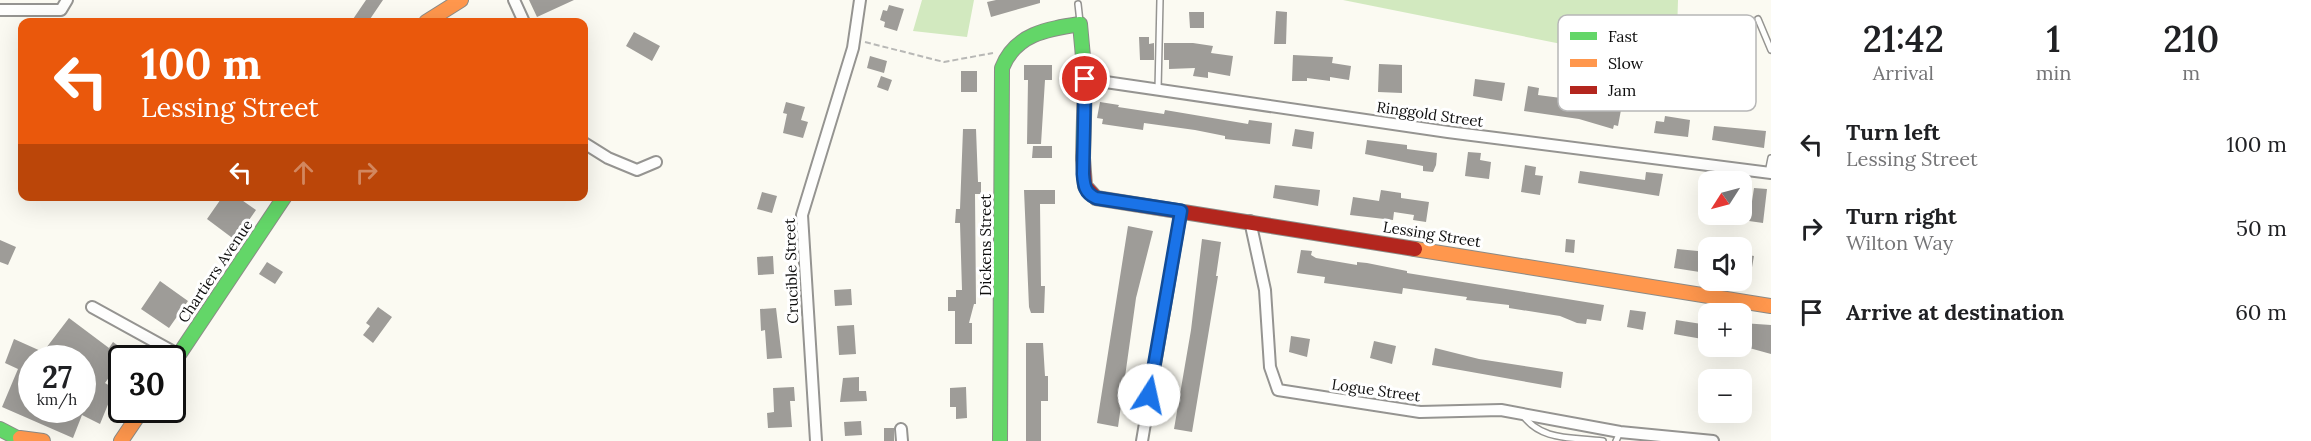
<!DOCTYPE html>
<html lang="en">
<head>
<meta charset="utf-8">
<style>
  :root { --surface:#fff; --page:#f2f2f2; --text:#202124; --muted:#757577 }
  body { margin:0; font-family:Lora,serif; background:var(--page); color:var(--text); height:100vh; display:flex; flex-direction:column; font-size:22px; white-space:nowrap }
  * { box-sizing:border-box; margin:0 }
  p { font-size:20px; color:var(--muted) }
  .icon { flex:none; width:33px; height:33px; fill:none; stroke:currentColor; stroke-width:2; stroke-linecap:round; stroke-linejoin:round }
  .map { position:relative; flex:1; overflow:hidden }
  .side { display:flex; flex-direction:column; background:var(--surface); width:540px }
  .side>* { flex:none }
  .hud { position:absolute; left:18px; top:18px; width:570px; height:183px; border-radius:12px; box-shadow:0 6px 24px #0002; background:#ea580c; color:#fff; overflow:hidden }
  .needle { width:39px; rotate:234deg }
  .buttons { position:absolute; left:1698px; top:171px; display:grid; gap:12px }
  .buttons a { display:grid; place-items:center; width:54px; height:54px; border-radius:12px; background:var(--surface); box-shadow:0 6px 24px #0002; font-size:30px }
  .speed { position:absolute; left:18px; top:345px; display:flex; gap:12px; font-size:30px; font-weight:700; text-align:center }
  .speed>* { display:grid; place-content:center; width:78px; height:78px; border-radius:50%; background:var(--surface); box-shadow:0 6px 24px #0002; line-height:1 }
  .speed small { font-size:15px; font-weight:400 }
  .speed .limit { border:3px solid #111; border-radius:9px; background:#fff; color:#111 }
  .pin { position:absolute; display:grid; place-items:center; width:51px; height:51px; color:#fff; margin:-26px; border:3px solid #fff; border-radius:50%; box-shadow:0 2px 6px #0007 }
  .me { position:absolute; width:66px; margin:-33px; rotate:10deg; stroke-linejoin:round; filter:drop-shadow(0 0 4px #0008) }
  .turn { display:flex; align-items:center; gap:21px; height:126px; padding:0 24px; font-size:27px }
  .turn .icon { width:78px; height:78px; stroke-width:2.5 }
  .turn b { display:block; font-size:42px; line-height:51px }
  .lanes { display:flex; align-items:center; height:57px; padding:0 24px; background:#0003; justify-content:center; gap:30px; direction:ltr }
  .lanes .off { opacity:.35 }
  .eta { display:flex; justify-content:space-evenly; align-items:center; height:102px; text-align:center }
  .eta b { font-size:36px; font-weight:600; line-height:42px }
  ul { padding:0; list-style:none }
  li { display:flex; align-items:center; gap:18px; height:84px; padding:0 24px }
  li div { flex:1 }
  li b { display:block; font-size:22px }
  li em { font-style:normal }
  main { display:flex; flex:1; min-height:0 }
  .map>svg:first-child { display:block }
</style>
</head>
<body>
<main>
<div class="map">
<svg width="1771" height="441" viewBox="0 0 1771 441">
  <rect width="100%" height="100%" fill="#fbfaf2"/>
  <!-- forest -->
  <path fill="#d2e9bf" d="M922,0H974L967,37L913,31Z
    M1343,0H1678L1676,67Z"/>
  <!-- building -->
  <path fill="#9e9c98" fill-rule="evenodd" d="M366,0H383L368,22H351Z
    M529,0H574L537,17Z
    M996,0H1040V3L991,17L987,2Z
    M889,5L904,9L897,31L884,27L885,22L880,20L883,10L887,11Z
    M1276,11L1287,12L1286,44H1274Z
    M1189,12H1204V28H1190Z
    M634,32L660,46L652,61L626,46Z
    M1139,37H1149V44L1154,43V60H1140Z
    M1164,43H1193L1213,46L1211,53L1233,56L1230,76L1208,72V78L1193,76L1195,68L1169,69V60H1164Z
    M1293,55L1333,57L1332,63L1351,66L1349,80L1330,77V81L1307,78V81H1292Z
    M870,56L887,61L884,73L867,68Z
    M1379,64L1402,65V93L1378,92Z
    M1024,65H1052V80H1045L1041,144H1027L1028,80H1024Z
    M961,71H977V92H961Z
    M881,76L892,80L888,91L877,87Z
    M1475,79L1505,83L1502,101L1473,96Z
    M1614,81L1626,83L1618,126L1614,125L1613,129L1579,119L1524,111L1528,86L1539,88L1538,95L1561,98V93L1573,94L1571,104L1609,107Z
    M786,102L805,107L801,120L808,122L803,138L783,133L787,114L783,113Z
    M1100,102L1119,105L1118,107L1164,114L1165,110L1248,124L1249,120L1272,123L1270,144L1225,139V136L1195,130L1144,123L1143,130L1102,124L1103,119L1097,118Z
    M1665,116L1690,120L1688,137L1654,133L1656,121L1664,122Z
    M1714,126L1766,131L1764,148L1712,140Z
    M963,129H976L978,182H981V194H975L976,304H974L969,323H972V344H955V311H948V297H956V290H962L960,223H955L956,209H960Z
    M1295,129L1314,132L1312,149L1292,146Z
    M1367,140L1407,145V149L1437,153L1436,165L1433,172L1423,171V166L1365,154Z
    M1033,146H1052V158H1032Z
    M1468,152L1481,153L1480,160L1491,162L1489,179L1465,176Z
    M1525,165L1536,167L1535,175L1543,176L1540,195L1521,192Z
    M1580,171L1645,180L1646,172L1663,174L1659,196L1578,183Z
    M1275,185L1320,190L1318,206L1273,198Z
    M1754,188L1767,189L1763,223L1749,221Z
    M1024,190H1055V204H1040L1041,286H1045L1044,313H1031L1029,307Z
    M1381,190L1401,193V198L1429,202L1426,222L1413,220L1414,215L1394,212L1393,220L1350,215L1353,197L1379,201Z
    M762,192L777,196L772,213L757,209Z
    M223,196H236L256,210L235,240L207,219Z
    M1128,226L1153,231L1136,298L1118,427L1097,423Z
    M1202,239L1221,242L1216,276H1218L1192,432L1174,429L1191,330Z
    M1566,239L1575,240L1574,253L1565,252Z
    M0,240L16,247L8,265L0,262Z
    M1677,249L1708,252L1706,273L1674,268Z
    M1301,250L1312,251L1311,255L1316,258L1357,265V262L1367,263L1407,271V273L1604,305L1601,321L1587,319L1586,324L1577,323L1560,316L1509,308V305L1466,300L1467,297L1431,292L1403,288L1402,294L1324,283L1325,277L1297,273Z
    M1742,254L1754,256L1751,273L1742,271Z
    M773,256L774,274L758,275L757,257Z
    M267,262L283,272L275,284L259,274Z
    M160,281L188,301L169,328L141,309Z
    M851,289L852,305L835,306L834,290Z
    M378,307L392,317L373,343L363,335L370,326L366,323Z
    M776,308L782,358L767,359L765,330L761,331L760,309Z
    M1630,310L1646,312L1643,330L1627,327Z
    M69,318L109,348L113,342L135,358H122V370L117,366L105,383L122,393V409L109,402L100,424L82,415L73,438L2,407L18,369L5,363L14,339L43,352ZM32,358H82V410H32Z
    M1676,320L1708,325V340L1674,334Z
    M1742,323L1771,325V354L1742,346Z
    M854,325L856,354L839,355L837,326Z
    M1291,336L1310,339L1307,357L1289,352Z
    M1374,341L1396,346L1392,364L1370,358Z
    M1026,343H1043L1045,376H1048V401H1041V441H1026Z
    M1435,348L1479,359L1563,372L1561,388L1432,365Z
    M859,377V391H866L867,401L840,402L843,378Z
    M794,387L795,401H790L792,427L768,428L767,413L774,412L773,388Z
    M966,387L967,418L956,419V407H950V388Z
    M861,421L862,435L845,436L844,422Z
    M884,428H894V441H884Z"/>
  <g fill="none" stroke-linecap="round" stroke-linejoin="round">
    <!-- lane casing -->
    <g stroke="#959491" stroke-width="8">
      <path id="lane" d="M1078,4L1080,22
        M1758,19L1771,50
        M1158,90L1160,0
        M1768,173L1771,158
        M1522,414C1540,441 1571,437 1603,441
        M1616,441L1620,432"/>
    </g>
    <!-- street casing -->
    <g stroke="#959491" stroke-width="14">
      <path id="street" d="M514,0L524,22
        M0,10H61L67,0
        M1085,79L1448,132L1771,173
        M584,143L608,158L637,170L656,162
        M1250,221L1265,290L1270,367L1278,390L1420,412L1501,410L1620,432L1713,441
        M92,307L179,355
        M901,429L902,441
        M816,441L802,215L853,48L860,0
        M1142,441L1181,211"/>
    </g>
    <!-- fast casing -->
    <g stroke="#8b8b87" stroke-width="16">
      <path id="fast" d="M172,365L285,196
        M0,429L23,441
        M1000,441L1002,68C1015,34 1047,29 1080,24L1085,79L1083,158"/>
    </g>
    <!-- slow casing -->
    <g stroke="#8b8b87" stroke-width="16">
      <path id="slow" d="M426,22L461,0
        M1415,249L1771,306
        M20,438L43,441
        M121,441L142,410"/>
    </g>
    <!-- jam casing -->
    <g stroke="#8b8b87" stroke-width="16">
      <path id="jam" d="M1083,158L1085,186L1096,198L1415,249"/>
    </g>
    <!-- path -->
    <path stroke="#b8b8b6" stroke-width="2" stroke-dasharray="6 3" stroke-linecap="butt" d="M865,42L944,62L993,53"/>
    <!-- lane -->
    <use href="#lane" stroke="#fefefd" stroke-width="5"/>
    <!-- street -->
    <use href="#street" stroke="#fefefd" stroke-width="10"/>
    <!-- fast -->
    <use href="#fast" stroke="#63d668" stroke-width="14"/>
    <!-- slow -->
    <use href="#slow" stroke="#ff974d" stroke-width="14"/>
    <!-- jam -->
    <use href="#jam" stroke="#b3261e" stroke-width="14"/>
  </g>
  <g fill="none" stroke-linecap="round" stroke-linejoin="round">
    <!-- route casing -->
    <g stroke="#114b97" stroke-width="15">
      <path id="route" d="M1085,79L1083,174C1084,186 1085,193 1096,198L1181,211L1149,395"/>
    </g>
    <!-- route -->
    <use href="#route" stroke="#1a73e8" stroke-width="10"/>
  </g>
  <g text-anchor="middle" dominant-baseline="central" stroke-width="6" stroke-linejoin="round" paint-order="stroke">
    <!-- street labels -->
    <g font-size="15" fill="#0e0e0e" stroke="#fff">
      <text transform="translate(1430 114) rotate(8)">Ringgold Street</text>
      <text transform="translate(1432 234) rotate(9)">Lessing Street</text>
      <text transform="translate(985 245) rotate(-90)">Dickens Street</text>
      <text transform="translate(215 271) rotate(-56)">Chartiers Avenue</text>
      <text transform="translate(791 271) rotate(-92)">Crucible Street</text>
      <text transform="translate(1376 390) rotate(8)">Logue Street</text>
    </g>
  </g>
  <!-- legend -->
  <rect x="1558" y="15" width="198" height="96" rx="9" fill="#fff" stroke="#b7b7b7" stroke-width="1.5"/>
  <rect x="1570" y="32" width="27" height="8" fill="#63d668"/>
  <rect x="1570" y="59" width="27" height="8" fill="#ff974d"/>
  <rect x="1570" y="86" width="27" height="8" fill="#b3261e"/>
  <g font-size="16" fill="#0e0e0e">
    <text x="1608" y="42">Fast</text>
    <text x="1608" y="69">Slow</text>
    <text x="1608" y="96">Jam</text>
  </g>
</svg>
<div class="buttons">
<a><svg class="needle" viewBox="-14 -14 28 28"><path d="M0-13l5 13h-10z" fill="#e53935"/><path d="M0 13l5-13h-10z" fill="#757577"/></svg></a>
<a><svg class="icon" aria-label="sound" viewBox="0 0 24 24"><path d="M4 9h4l5-4v14l-5-4H4zM17 9q2 3 0 6"/></svg></a>
<a>+</a>
<a>−</a>
</div>
<div class="speed"><div>27<small>km/h</small></div><div class="limit">30</div></div>
<div class="pin" style="left:1085px;top:79px;background:#d93025"><svg class="icon" aria-label="arrive" viewBox="0 0 24 24"><path d="M6 21V4h12l-3 4 3 4H6"/></svg></div>
<svg class="me" style="left:1149px;top:395px" viewBox="-20 -20 40 40"><circle r="19" fill="#fff"/><path d="M0-13L10 11 0 6-10 11z" fill="#1a73e8"/></svg>
<div class="hud">
<div class="turn"><svg class="icon" aria-label="left" viewBox="0 0 24 24"><path d="M17 20v-9H6M10 6l-5 5 5 5"/></svg><div><b>100 m</b>Lessing Street</div></div>
<div class="lanes"><svg class="icon" aria-label="left" viewBox="0 0 24 24"><path d="M17 20v-9H6M10 6l-5 5 5 5"/></svg><svg class="icon off" aria-label="ahead" viewBox="0 0 24 24"><path d="M12 20V5M6 11l6-6 6 6"/></svg><svg class="icon off" aria-label="right" viewBox="0 0 24 24"><path d="M7 20v-9h11M14 6l5 5-5 5"/></svg></div>
</div>
</div>
<section class="side">
<div class="eta">
<div><b>21:42</b><p>Arrival</p></div>
<div><b>1</b><p>min</p></div>
<div><b>210</b><p>m</p></div>
</div>
<ul>
<li><svg class="icon" aria-label="left" viewBox="0 0 24 24"><path d="M17 20v-9H6M10 6l-5 5 5 5"/></svg><div><b>Turn left</b><p>Lessing Street</p></div><em>100 m</em></li>
<li><svg class="icon" aria-label="right" viewBox="0 0 24 24"><path d="M7 20v-9h11M14 6l5 5-5 5"/></svg><div><b>Turn right</b><p>Wilton Way</p></div><em>50 m</em></li>
<li><svg class="icon" aria-label="arrive" viewBox="0 0 24 24"><path d="M6 21V4h12l-3 4 3 4H6"/></svg><div><b>Arrive at destination</b></div><em>60 m</em></li>
</ul>
</section>
</main>
</body>
</html>
